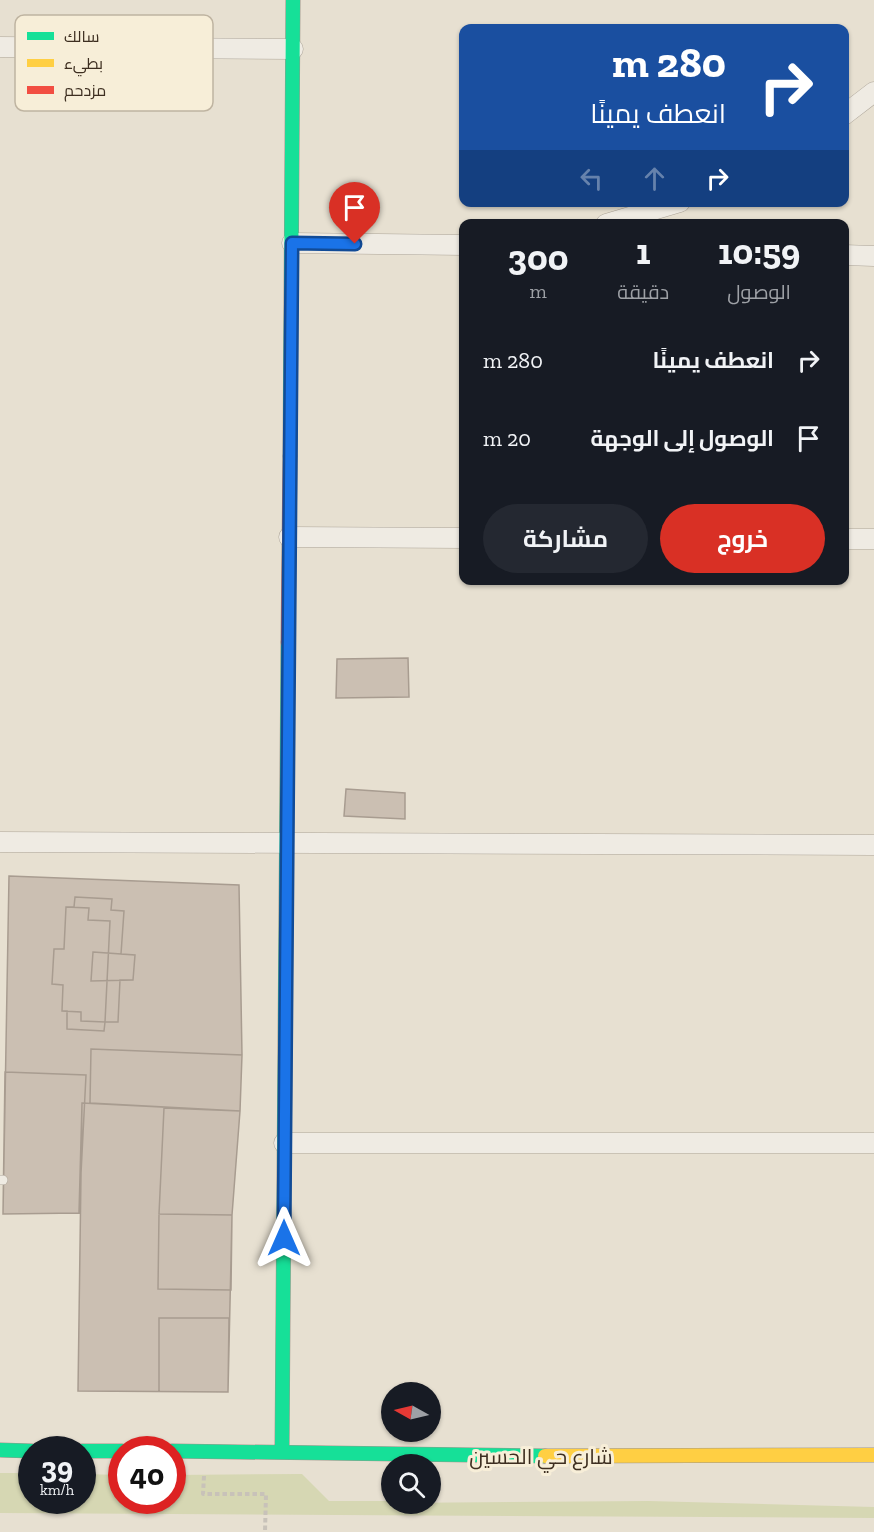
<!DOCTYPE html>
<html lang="ar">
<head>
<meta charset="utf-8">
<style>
  :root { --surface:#171b24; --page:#242831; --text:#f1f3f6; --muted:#9ea1a6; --accent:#d93025 }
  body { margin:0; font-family:"Zilla Slab",Cairo,serif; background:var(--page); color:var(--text); direction:rtl; height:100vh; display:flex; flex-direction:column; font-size:22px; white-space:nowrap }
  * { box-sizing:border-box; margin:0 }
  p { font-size:20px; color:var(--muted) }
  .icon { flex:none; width:33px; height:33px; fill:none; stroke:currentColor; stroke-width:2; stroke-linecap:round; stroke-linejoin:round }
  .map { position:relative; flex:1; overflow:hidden; direction:ltr }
  .side { position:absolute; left:459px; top:219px; width:390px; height:366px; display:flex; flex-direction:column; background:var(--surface); border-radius:12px; box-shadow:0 2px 4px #0004; direction:rtl }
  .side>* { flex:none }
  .top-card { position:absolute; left:459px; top:24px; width:390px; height:183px; border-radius:12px; box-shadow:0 2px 4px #0004; direction:rtl; background:#1a4fa0; color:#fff; overflow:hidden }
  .needle { width:39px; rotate:278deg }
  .tools { position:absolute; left:381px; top:1382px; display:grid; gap:12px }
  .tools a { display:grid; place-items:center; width:60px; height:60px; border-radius:50%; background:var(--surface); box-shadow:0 2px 4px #0004; font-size:30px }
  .speed { position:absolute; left:18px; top:1436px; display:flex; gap:12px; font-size:30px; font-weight:700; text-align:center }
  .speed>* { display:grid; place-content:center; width:78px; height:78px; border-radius:50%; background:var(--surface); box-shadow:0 2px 4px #0004; line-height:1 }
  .speed small { font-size:15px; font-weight:400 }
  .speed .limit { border:9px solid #d22; background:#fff; color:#111 }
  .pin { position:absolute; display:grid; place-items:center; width:51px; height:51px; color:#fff; margin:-62px -26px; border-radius:50% 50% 50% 0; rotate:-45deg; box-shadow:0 0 6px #0007 }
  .pin .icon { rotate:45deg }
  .me { position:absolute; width:66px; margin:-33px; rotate:0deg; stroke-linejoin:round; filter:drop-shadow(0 0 4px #0008) }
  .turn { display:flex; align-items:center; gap:21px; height:126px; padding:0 24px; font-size:27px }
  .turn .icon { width:78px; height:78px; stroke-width:2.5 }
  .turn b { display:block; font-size:42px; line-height:51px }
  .lanes { display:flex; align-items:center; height:57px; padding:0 24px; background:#0003; justify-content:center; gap:30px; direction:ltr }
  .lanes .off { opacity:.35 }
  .eta { display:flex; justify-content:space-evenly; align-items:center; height:102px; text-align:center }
  .eta b { font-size:36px; font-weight:700; line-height:42px }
  .primary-button { display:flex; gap:12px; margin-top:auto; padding:12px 24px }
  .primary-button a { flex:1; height:69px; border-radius:36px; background:var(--accent); color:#fff; font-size:24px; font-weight:700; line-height:69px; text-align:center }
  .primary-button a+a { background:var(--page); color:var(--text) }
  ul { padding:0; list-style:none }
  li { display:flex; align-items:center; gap:18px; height:78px; padding:0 24px }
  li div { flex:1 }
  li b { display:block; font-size:22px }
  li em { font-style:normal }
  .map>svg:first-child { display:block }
</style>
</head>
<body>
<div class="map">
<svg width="874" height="1532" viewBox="0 0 874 1532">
  <rect width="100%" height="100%" fill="#e7e0d1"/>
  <!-- green -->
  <path fill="#d6d7b3" d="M0,1473H31L32,1500H82L83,1474L121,1475L122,1500H172L173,1475L302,1474L329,1501H391L392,1503L648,1501L874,1507V1518L0,1513Z"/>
  <!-- building -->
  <path fill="#cbbfb2" stroke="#a89c90" stroke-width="1.5" d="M408,658L409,697L336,698L337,659Z
    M346,789L405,793V819L344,816Z
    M9,876L239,885L242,1055L240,1111L82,1103L79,1213L3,1214Z
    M75,897L112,899L111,910L124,911L121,954L135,955L133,980H120L118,1022H105L104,1031L67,1029V1011H62L63,985L52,984L54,949H64L66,907H74Z
    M66,907L89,908L88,920L110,921L105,1022L81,1021V1012L62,1011L63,985L52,984L54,949H64Z
    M93,952L135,955L133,980L91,981Z
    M91,1049L242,1055L240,1111L90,1103Z
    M5,1072L86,1075L79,1213L3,1214Z
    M82,1103L240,1111L232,1215L228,1392L78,1391Z
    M164,1108L240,1111L232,1215L159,1214Z
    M159,1214L232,1215L231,1290L158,1289Z
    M159,1318H229L228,1392H159Z"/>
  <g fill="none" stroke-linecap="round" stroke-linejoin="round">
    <!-- lane casing -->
    <g stroke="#ada599" stroke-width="10">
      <path id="lane" d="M0,1180H3"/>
    </g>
    <!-- street casing -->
    <g stroke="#ada599" stroke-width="21">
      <path id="street" d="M0,47L293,49
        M844,115L874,92
        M606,224L680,202
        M292,243L464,245
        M844,255L874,256
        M289,537L464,538
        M844,539H874
        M0,842L874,845
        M284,1143H874"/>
    </g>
    <!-- fast casing -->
    <g stroke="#9c958a" stroke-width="15">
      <path id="fast" d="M290,456L293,0
        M0,1450L32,1451
        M82,1451H122
        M172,1451L545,1456
        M282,1451L288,642"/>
    </g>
    <!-- slow casing -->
    <g stroke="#9c958a" stroke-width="15">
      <path id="slow" d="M545,1456L874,1455"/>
    </g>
    <!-- jam casing -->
    <g stroke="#9c958a" stroke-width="15">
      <path id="jam" d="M288,642L290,456"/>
    </g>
    <!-- path -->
    <path stroke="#c8c2b9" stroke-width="4" stroke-dasharray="4.5 3" stroke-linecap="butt" d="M204,1476L203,1494H266L265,1532"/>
    <!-- lane -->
    <use href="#lane" stroke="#efebe3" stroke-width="9"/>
    <!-- street -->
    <use href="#street" stroke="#efebe3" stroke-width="20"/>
    <!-- fast -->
    <use href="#fast" stroke="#16e098" stroke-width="14"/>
    <!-- slow -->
    <use href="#slow" stroke="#ffcf43" stroke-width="14"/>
    <!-- jam -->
    <use href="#jam" stroke="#f24e42" stroke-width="14"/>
  </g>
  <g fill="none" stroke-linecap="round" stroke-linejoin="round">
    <!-- route casing -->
    <g stroke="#114b97" stroke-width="15">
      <path id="route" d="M284,1238L292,243L355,244"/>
    </g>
    <!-- route -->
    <use href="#route" stroke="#1a73e8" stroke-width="10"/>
  </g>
  <g text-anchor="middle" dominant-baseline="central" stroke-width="6" stroke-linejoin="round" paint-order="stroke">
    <!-- street labels -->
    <g font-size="21" fill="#3d2e20" stroke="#f7eed8">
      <text x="541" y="1456">شارع حي الحسين</text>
    </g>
  </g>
  <!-- legend -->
  <rect x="15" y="15" width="198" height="96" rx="9" fill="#f7eed8" stroke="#bfb4a1" stroke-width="1.5"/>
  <rect x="27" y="32" width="27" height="8" fill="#16e098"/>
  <rect x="27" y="59" width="27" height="8" fill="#ffcf43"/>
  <rect x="27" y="86" width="27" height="8" fill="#f24e42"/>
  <g font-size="16" fill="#3d2e20">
    <text x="64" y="42">سالك</text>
    <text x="64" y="69">بطيء</text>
    <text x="64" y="96">مزدحم</text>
  </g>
</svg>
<div class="tools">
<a><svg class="needle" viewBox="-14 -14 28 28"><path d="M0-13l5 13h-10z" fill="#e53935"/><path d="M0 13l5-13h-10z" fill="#9ea1a6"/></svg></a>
<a><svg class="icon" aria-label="search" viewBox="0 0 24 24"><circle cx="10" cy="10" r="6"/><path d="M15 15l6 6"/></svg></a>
</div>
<div class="speed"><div>39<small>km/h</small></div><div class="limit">40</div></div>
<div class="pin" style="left:355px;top:244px;background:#d93025"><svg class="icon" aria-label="arrive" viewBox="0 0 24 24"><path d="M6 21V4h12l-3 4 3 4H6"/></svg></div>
<svg class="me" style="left:284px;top:1238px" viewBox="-20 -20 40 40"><path d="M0-17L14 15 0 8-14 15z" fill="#1a73e8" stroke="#fff" stroke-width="4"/></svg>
<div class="top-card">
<div class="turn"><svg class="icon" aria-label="right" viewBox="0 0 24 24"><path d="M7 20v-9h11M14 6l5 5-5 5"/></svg><div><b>280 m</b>انعطف يمينًا</div></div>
<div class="lanes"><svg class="icon off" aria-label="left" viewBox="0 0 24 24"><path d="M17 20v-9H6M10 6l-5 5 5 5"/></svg><svg class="icon off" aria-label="ahead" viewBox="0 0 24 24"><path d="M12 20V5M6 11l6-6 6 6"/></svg><svg class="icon" aria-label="right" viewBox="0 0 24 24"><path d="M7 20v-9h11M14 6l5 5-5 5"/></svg></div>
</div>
<section class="side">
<div class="eta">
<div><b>10:59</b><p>الوصول</p></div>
<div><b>1</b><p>دقيقة</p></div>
<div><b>300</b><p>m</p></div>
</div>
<ul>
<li><svg class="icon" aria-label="right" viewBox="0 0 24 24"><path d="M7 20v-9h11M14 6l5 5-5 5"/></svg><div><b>انعطف يمينًا</b></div><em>280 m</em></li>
<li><svg class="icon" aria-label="arrive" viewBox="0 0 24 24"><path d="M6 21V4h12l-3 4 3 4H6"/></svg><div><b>الوصول إلى الوجهة</b></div><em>20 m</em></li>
</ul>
<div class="primary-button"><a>خروج</a><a>مشاركة</a></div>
</section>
</div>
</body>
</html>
